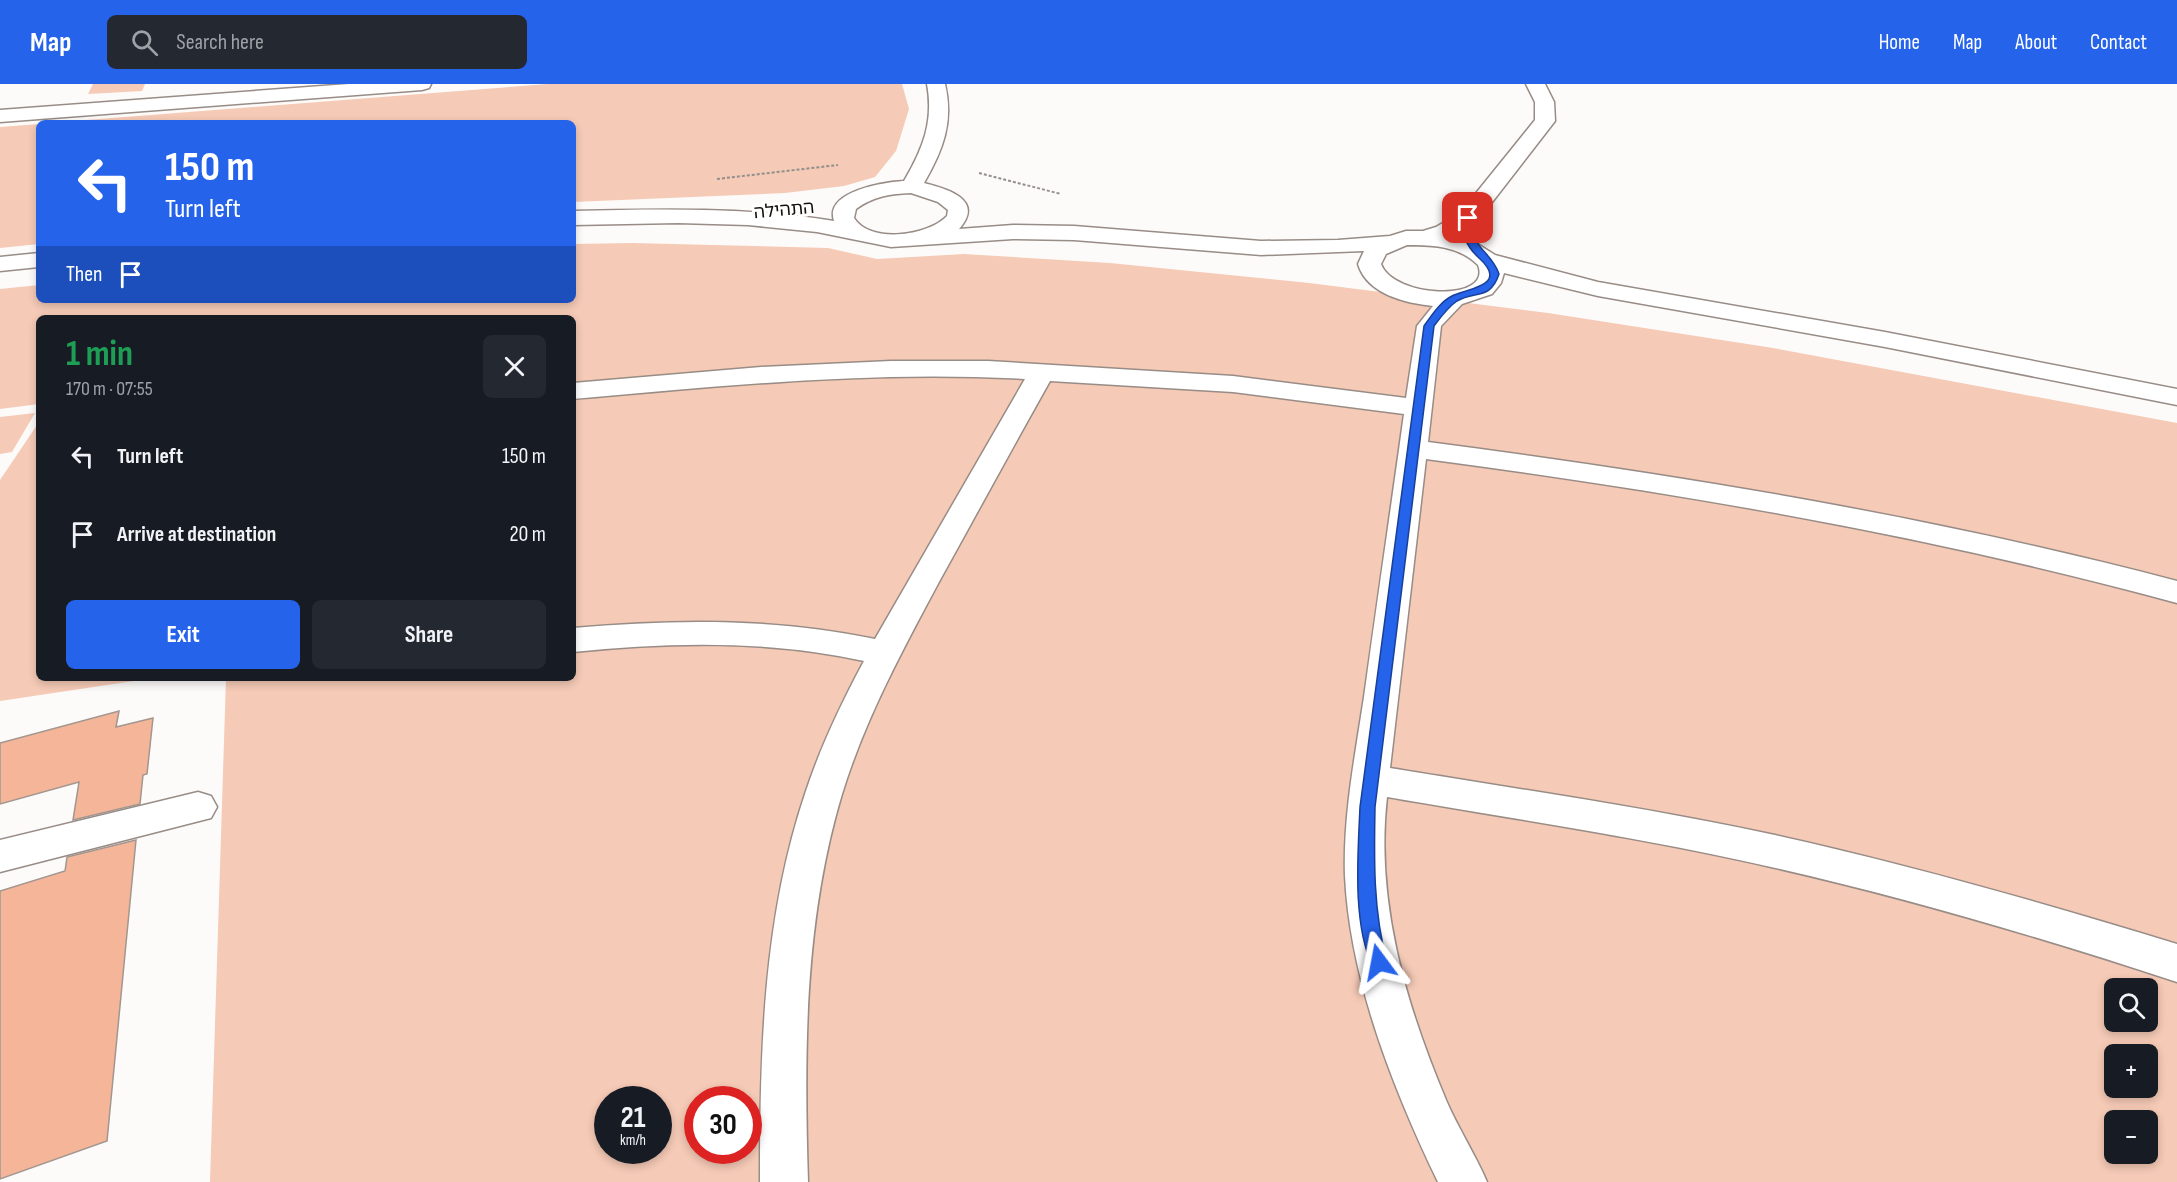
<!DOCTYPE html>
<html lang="en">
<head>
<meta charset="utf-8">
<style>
  :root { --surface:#171b24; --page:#242831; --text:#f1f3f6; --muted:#9ea1a6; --accent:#2563eb }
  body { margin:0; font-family:"Sofia Sans Condensed","Noto Sans Hebrew",sans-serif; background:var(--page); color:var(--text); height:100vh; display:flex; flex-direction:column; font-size:22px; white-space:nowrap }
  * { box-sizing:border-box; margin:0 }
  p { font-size:20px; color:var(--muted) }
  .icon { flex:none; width:33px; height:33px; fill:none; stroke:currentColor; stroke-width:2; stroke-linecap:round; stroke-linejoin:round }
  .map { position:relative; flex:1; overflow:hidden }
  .details { position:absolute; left:36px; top:231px; width:540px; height:366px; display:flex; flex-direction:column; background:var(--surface); border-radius:9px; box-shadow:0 3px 9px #0003 }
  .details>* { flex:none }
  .hud { position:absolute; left:36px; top:36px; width:540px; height:183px; border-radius:9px; box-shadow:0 3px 9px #0003; background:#2563eb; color:#fff; overflow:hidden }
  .fabs { position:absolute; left:2104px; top:894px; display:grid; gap:12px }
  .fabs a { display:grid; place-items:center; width:54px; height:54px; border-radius:9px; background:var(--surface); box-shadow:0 3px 9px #0003; font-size:30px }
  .speed { position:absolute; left:594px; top:1002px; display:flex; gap:12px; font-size:30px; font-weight:700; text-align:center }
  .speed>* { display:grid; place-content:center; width:78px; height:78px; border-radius:50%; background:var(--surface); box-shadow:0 3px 9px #0003; line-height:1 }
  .speed small { font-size:15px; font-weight:400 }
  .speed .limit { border:9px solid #d22; background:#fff; color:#111 }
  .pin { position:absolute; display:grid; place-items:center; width:51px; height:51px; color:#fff; margin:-26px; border-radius:12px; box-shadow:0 3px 9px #0006 }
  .me { position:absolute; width:66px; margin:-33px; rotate:347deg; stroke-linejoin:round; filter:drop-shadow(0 0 4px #0008) }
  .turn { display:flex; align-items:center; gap:21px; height:126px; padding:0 30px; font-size:27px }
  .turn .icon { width:78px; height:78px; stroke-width:2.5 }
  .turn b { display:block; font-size:42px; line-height:51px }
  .then { display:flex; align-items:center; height:57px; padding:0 30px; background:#0003; gap:12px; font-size:22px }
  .round { display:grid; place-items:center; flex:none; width:63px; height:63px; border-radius:9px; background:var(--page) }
  .summary { display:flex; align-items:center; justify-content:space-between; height:102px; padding:0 30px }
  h1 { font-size:36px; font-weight:700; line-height:45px; color:#1e9e55 }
  .cta { display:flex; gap:12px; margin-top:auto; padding:12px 30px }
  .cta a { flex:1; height:69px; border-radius:9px; background:var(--accent); color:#fff; font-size:24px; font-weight:700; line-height:69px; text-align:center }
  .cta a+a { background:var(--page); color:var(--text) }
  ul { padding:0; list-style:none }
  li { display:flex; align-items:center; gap:18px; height:78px; padding:0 30px }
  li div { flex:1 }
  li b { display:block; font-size:22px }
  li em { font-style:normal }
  header { display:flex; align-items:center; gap:36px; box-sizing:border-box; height:84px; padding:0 30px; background:var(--accent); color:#fff }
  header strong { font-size:28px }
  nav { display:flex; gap:33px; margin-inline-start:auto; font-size:21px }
  .search { width:420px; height:54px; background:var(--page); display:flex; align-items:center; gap:15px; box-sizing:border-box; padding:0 21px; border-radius:9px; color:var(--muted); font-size:22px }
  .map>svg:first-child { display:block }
</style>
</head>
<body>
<header>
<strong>Map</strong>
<div class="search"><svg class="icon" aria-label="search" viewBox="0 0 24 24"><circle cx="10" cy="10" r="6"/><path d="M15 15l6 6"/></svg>Search here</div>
<nav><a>Home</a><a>Map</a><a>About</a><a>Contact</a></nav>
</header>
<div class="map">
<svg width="2177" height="1098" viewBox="0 0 2177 1098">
  <rect width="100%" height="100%" fill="#fdfbf9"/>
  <!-- green -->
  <path fill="#f5cab6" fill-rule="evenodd" d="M93,0H145L142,7L88,10Z
    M548,0H902L909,25L896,67L875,93L844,102L785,109L573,118V39H48Z
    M39,40V160L0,164V43Z
    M632,159L828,164L877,175L964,170L1110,179L1309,199L1548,229L1773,264L2177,339V1098H210L226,594H573V234H39V320L0,325V205L39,201V216H573V160ZM2115,904H2148V938H2115ZM2115,970H2148V1004H2115ZM608,1016H658V1066H608ZM698,1016H748V1066H698ZM2115,1036H2148V1070H2115Z
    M35,329L12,368L0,370V333Z
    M39,338V594H154L0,617V396Z"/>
  <!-- building -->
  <path fill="#f4b598" stroke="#a29690" stroke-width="1.5" d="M119,627L116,643L153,634L147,690L143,691L140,720L73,736L79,698L0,720V659Z
    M136,756L107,1057L0,1095V807L65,787L67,773Z"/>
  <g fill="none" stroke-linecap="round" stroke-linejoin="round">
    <!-- minor casing -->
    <g stroke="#988c86" stroke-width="3">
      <path id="minor" d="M349,0H431L429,4L422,6L0,38V26Z
        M927,0H945C954,38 943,66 924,99C948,105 985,116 959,145L1013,141L1074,142L1261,157L1338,156L1390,152L1406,147H1423L1436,143L1460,129L1535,36V18L1526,0H1545L1554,18L1555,37L1476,139L1454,151L1473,157L1495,171L1598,198L1885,248L2177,305V321L1885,263L1598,212L1504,189L1501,199L1492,210L1462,220L1441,242L1428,358C1681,391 1930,432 2177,497V519C1928,451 1682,409 1426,375L1390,684C1517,705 1644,723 1770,750C1907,780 2043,819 2177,860V898C2043,854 1908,814 1771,783C1644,754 1515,735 1387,713C1375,817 1406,921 1446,1016C1458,1044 1475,1070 1487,1098H1438C1393,1005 1350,896 1345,792C1343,732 1355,672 1364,613C1377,518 1391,424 1404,330L1233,308L1050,297C1013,363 977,429 940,496C903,565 865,635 842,710C804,836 804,968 808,1098H760C760,968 763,835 805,710C820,664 841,620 864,577C768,556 670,558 573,568V544C675,535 775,534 875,555L1025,295C874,286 723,302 573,315V299L761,283L891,277H988L1233,292L1406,314L1417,242L1433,222C1405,219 1367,210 1358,180L1364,167L1261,171L1074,156L1013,155L891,163L817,148L748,141L678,139L573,141V127C660,125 748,123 834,137C824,107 885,98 904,97C923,65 934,37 927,0ZM911,109L938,118L948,126L947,132C928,152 870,160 854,134L856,125C874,112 890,110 911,109ZM1407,161C1433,161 1459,162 1478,181C1493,219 1393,214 1381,180L1386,170Z
        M39,169V183L0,187V173Z
        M198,708L211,712L217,723L211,734L0,788V756Z"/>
    </g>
    <!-- path -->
    <path stroke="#928f8d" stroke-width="2" stroke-dasharray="3 2" stroke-linecap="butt" d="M979,89L1061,110
      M717,95L838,81"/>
    <!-- minor -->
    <use href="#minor" fill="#fff" fill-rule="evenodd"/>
  </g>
  <!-- route -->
  <path fill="#2563eb" stroke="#184099" stroke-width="1.5" d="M1465,132L1473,134C1470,166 1491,166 1499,190C1490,217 1475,206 1457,217C1448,223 1440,234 1434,242L1375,723C1374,775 1373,827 1387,878L1385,883L1379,886L1373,883C1352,840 1358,770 1360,723L1424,242C1431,232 1441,217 1452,212C1470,204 1509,201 1479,174C1467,163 1459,148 1465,132Z"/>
  <g text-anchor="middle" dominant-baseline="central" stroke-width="6" stroke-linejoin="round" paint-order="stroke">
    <!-- far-street labels -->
    <g font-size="18" fill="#15100e" stroke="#fff">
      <text transform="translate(784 126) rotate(-5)">התהילה</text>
    </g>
  </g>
</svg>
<div class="fabs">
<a><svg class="icon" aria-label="search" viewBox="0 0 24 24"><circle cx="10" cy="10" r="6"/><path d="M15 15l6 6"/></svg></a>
<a>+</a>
<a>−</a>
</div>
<div class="speed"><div>21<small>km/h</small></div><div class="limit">30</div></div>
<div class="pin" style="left:1468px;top:134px;background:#d93025"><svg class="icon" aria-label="arrive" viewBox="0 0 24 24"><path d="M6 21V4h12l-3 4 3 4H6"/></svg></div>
<svg class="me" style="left:1379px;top:878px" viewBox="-20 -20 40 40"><path d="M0-17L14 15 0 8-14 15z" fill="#2563eb" stroke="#fff" stroke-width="4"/></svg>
<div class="hud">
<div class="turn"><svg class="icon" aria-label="left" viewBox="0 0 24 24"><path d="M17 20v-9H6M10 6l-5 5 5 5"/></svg><div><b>150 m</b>Turn left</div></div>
<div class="then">Then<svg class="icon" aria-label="arrive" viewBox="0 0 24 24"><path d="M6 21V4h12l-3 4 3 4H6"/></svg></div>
</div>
<section class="details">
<div class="summary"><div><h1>1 min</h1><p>170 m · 07:55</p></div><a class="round"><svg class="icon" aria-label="close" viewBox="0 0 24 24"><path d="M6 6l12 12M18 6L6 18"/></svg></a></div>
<ul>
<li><svg class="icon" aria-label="left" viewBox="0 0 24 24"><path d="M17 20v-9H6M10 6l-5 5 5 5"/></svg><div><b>Turn left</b></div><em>150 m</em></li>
<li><svg class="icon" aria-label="arrive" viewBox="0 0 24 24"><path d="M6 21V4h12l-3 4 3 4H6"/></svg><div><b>Arrive at destination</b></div><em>20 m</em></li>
</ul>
<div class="cta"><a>Exit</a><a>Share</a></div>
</section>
</div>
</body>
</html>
